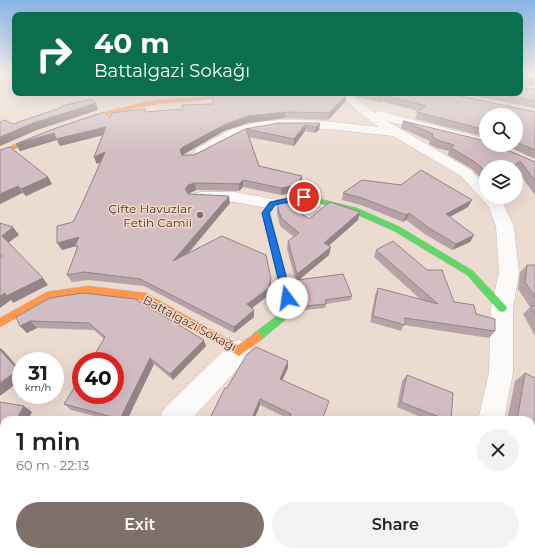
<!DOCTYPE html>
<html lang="en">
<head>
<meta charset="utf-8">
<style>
  :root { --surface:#fff; --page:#f2f2f2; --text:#222; --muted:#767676; --accent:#7f7169 }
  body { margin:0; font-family:Montserrat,sans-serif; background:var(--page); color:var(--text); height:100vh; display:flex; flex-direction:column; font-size:15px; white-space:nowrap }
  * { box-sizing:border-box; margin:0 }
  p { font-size:13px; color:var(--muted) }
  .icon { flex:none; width:22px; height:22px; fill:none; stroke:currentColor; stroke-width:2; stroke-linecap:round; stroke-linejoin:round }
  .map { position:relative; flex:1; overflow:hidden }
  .details { position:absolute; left:0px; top:416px; width:535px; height:140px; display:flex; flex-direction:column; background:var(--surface); border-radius:12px 12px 0 0; box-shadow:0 4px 16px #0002 }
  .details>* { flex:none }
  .top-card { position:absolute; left:12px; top:12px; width:511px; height:84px; border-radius:8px; box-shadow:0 4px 16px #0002; background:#0b6e4f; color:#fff; overflow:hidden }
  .buttons { position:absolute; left:479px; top:108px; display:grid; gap:8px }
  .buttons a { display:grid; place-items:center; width:44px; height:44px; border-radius:50%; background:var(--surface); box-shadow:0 4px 16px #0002; font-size:20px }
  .speed { position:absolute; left:12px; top:352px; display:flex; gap:8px; font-size:20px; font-weight:700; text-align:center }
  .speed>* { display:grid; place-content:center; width:52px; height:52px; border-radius:50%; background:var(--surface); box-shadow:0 4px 16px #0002; line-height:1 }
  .speed small { font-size:10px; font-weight:400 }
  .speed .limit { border:6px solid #d22; background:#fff; color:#111 }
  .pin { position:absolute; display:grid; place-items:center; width:34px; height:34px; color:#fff; margin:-17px; border:2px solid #fff; border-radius:50%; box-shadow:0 1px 4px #0007 }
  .me { position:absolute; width:44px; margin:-22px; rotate:346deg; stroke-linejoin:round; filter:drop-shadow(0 0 3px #0008) }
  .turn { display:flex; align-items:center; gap:14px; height:84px; padding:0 16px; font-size:18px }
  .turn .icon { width:52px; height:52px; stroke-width:2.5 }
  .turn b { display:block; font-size:28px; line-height:34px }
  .round { display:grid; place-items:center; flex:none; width:42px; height:42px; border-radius:21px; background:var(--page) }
  .headline { display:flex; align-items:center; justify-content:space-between; height:68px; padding:0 16px }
  h1 { font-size:24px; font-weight:600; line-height:30px }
  .button { display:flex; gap:8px; margin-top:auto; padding:8px 16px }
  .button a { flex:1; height:46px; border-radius:24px; background:var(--accent); color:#fff; font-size:16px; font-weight:600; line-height:46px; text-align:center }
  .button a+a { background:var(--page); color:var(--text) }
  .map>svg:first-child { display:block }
</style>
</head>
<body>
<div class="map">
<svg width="535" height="556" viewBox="0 0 535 556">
  <rect width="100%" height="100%" fill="#ecdbd1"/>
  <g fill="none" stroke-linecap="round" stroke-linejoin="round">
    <!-- street casing -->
    <g stroke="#c8bab2" stroke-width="1">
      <path id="street" d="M336,93H349L375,113L380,111L486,139V145H491L486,147L387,121L471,170L486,186V197H497L504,205L514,227L519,273L513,308V372L504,420H478L489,372L491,308L499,273L496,227L489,207L461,176L393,136L338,130L296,127L258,130L240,136L207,154H197L195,151L197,148C210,142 222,133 235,128C281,113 332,122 379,127L360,113Z
        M201,192H235L278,200L280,204L278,208L272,209L235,202L195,200L193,197L195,194Z
        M239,340L247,343L251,351L247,359L191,420H160L163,410L231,343Z
        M55,552H89L87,556H53Z
        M461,552H495V556H461Z"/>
    </g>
    <!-- fast casing -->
    <g stroke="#c8bab2" stroke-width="1">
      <path id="fast" d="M304,195L357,208L400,227L473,271L505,305L507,308L505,311L502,312L499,311L467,275L394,231L351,212L304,199L275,206L270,213L292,298L285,320L261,340L257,342L253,340L252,337L253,334L278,315L282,298L262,213L269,202Z"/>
    </g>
    <!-- slow casing -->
    <g stroke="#c8bab2" stroke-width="1">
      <path id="slow" d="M221,93H228L209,99L157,104L118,112L59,130L0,155V151C50,128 103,110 157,100C179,97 201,100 221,93Z
        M88,286L146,293L238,345L257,332L261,334L262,337L261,340L239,356L141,300L88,294L52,298L0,327V318L47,292Z"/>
    </g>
    <!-- street -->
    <use href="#street" fill="#fcfaf8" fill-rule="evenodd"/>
    <!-- fast -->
    <use href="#fast" fill="#63d668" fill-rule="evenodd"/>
    <!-- slow -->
    <use href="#slow" fill="#ff974d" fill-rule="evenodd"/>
  </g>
  <!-- wall -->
  <path fill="#b5a3a8" d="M520,74H535V85L522,84V88L535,89V108L459,93H520Z
    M351,93H446L535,112V159L505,145H516V115H486V137L415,119L417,112L418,111L380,101L378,102L357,97Z
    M346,96L345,102L328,120L285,118L248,123L224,131L184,154L183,155H194L245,129L320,123L319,130L315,133L305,131L294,146L249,137L259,166L302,183L297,192L281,195L243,187L239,191L196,190L188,194L230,203L188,254L271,279V286L269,295L252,308L254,317L234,333L144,286L88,280L72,282L67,275L77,249L76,246L62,250L73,222L82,204L101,162L97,164L94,157L102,135L60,146L57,140L20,151L16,144L110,118L146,112L182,109L213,104Z
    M403,121L535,162V195L516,169V167H486V179L479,176L472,169L448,155L449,151L437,148L429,144L430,141L401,128Z
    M0,150L48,177L52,184L26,196L22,193L0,204Z
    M343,193L468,207L449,217L474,235L470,242L452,250L426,235L406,220L403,222L361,205L342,200Z
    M277,205L309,219L358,220L328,246L329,255L299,280L352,296L351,300L326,304L325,308L303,310L297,284V281L296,282L287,249L288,241L294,237L280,226L277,213Z
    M376,250L454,302L476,314L495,331L489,338L404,325L401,331L370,322L375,295L378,288L420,299L374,257Z
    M527,265H535V336L523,314L530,307L518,289L520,272Z
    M50,298L206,346L173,380L154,364L127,420H110L71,410L64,404L104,339L94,330L37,328L27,333L20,326Z
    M288,368L282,380L329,401L289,419L260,405L254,420H209L227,388Z
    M525,373L535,378V556H496L495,552H531V420H507L515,381Z
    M407,375L451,420H428L397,407L402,381Z
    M345,552H394L395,556H345Z
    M434,552H460L459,556H442Z"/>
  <!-- shaded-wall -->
  <path fill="#938488" d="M381,94L380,101L378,102L380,96Z
    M346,96L345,102L328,120L329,113Z
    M96,103L98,110L37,130L0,146V137L33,123Z
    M286,112L285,118L248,123L224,131L184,154L182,157L180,150L183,147L224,125L248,116Z
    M320,123L319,130L315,133L316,127Z
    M305,125V131L294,146V139Z
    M106,127L108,134L60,146L57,140L20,151L16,144L54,133Z
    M105,152L108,159L97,164L94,157Z
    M520,161L516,167H513Z
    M302,176V183L297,192L281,195V188Z
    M48,177L52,184L26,196L21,189Z
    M243,180V187L239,191V184Z
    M195,183L196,190L190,193L187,196L185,189L188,185Z
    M18,186L22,193L0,204V194Z
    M229,196L230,203L175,268L173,261Z
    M472,200L468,207L442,221L446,214Z
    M360,212L358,220L323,251L324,243Z
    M409,213L406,220L403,222L406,215Z
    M13,227L19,235L8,243L2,236Z
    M474,235L470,242L452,250L456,244Z
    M79,237L76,246L62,250L57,243Z
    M331,247L329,255L296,282L297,274Z
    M43,278L48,285L13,303L11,300L0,308V296L5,293Z
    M271,279V286L269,295L248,311L247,304Z
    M254,310V317L234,333V327Z
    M30,321L37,328L27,333L20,326Z
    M204,340L206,346L173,380L170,374Z
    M0,348L4,351L21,371V380L0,396Z
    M150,358L154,364L127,420H121L120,419Z
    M288,361V368L280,385V379Z
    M260,399V405L254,420H251Z
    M24,406L32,412L28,420H16Z
    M4,440V462L0,469V447Z"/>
  <!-- building -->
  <path fill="#d2bdc3" stroke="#938488" d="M520,74H535V79L522,78V88L535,89V101L493,93H520Z
    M224,93H342L346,96L329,113L286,112L248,116L224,125L183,147L180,150L182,155H194L245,129L279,123H320L316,127L305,125L294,139L246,129L259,166L302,176L297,185L281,188L243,180L239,184L195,183L188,185L185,189L188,194L229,196L173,261L222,236L266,255L271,279L269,288L247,304L254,310L234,327L140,279L84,272L67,275L78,246H75L79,237L57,243V226L73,222L82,204L105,152L94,157L106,127L56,139L54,133L16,144L54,129L104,112L110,118L112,113L145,109V112L182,109V105L213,104V96Z
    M367,93H446L535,112V150L516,142V115H486V130L417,112L426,106L381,94L380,96Z
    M91,99L96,103L33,123L0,137V122L5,120L13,124L63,107L62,106Z
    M403,121L486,141V145H495L535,162V181L520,161L513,167H486V171L483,169L475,162L451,148L454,145L440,141L432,137L433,134Z
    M10,147L48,177L21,189L18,186L0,194V150Z
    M421,170L472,200L446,214L474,235L456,244L429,228L409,213L406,215L362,198L343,193L362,180L401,185Z
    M279,201H283L309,219L330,202L360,212L324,243L331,247L297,274L288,241L299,233L281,218L277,205Z
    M0,223L13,227L2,236L43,278L6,296L5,293L0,296V257L2,256L0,255Z
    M393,241L427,270H442L454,302L474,305L476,314L495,319V331L405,318V325L373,316L378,288L438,304L376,250Z
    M527,265H535V297L525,282Z
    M343,274L352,296L325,300L326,304L304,306L297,280Z
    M83,293L135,299L204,340L170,374L150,358L120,419L64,404L81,377V395H115V361H91L105,337L89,323L30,321L20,326L16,317L50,298Z
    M531,306H535V314Z
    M256,347L288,361L280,379L329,401L322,420H289L291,414L260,399L251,420H209L225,388H227L247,354Z
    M0,350L18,370L0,383Z
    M525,373L535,378V556H508H509L508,552H531V420H517Z
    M407,375L453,393L451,420H447L401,402Z
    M0,402L24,406L16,420H4V440L0,447Z
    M0,477H4V522H0Z
    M349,552H395V556H348Z
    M443,552H460L459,556H451Z
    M223,554L272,555V556H223Z"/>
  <!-- sky -->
  <linearGradient id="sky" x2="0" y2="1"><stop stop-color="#89b4e5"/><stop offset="0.49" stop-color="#f6efea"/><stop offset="1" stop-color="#f6efea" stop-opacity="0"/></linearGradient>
  <rect width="535" height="152" fill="url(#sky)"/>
  <!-- route -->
  <path fill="#1a73e8" stroke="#114b97" d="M304,195L308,197L307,198L275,205L269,213L292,298L287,302L283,298L262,213L270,202Z"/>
  <!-- markers -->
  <circle fill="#7f7169" stroke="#f8d8c5" stroke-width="1.5" cx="200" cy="215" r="4"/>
  <g text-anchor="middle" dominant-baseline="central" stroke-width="3" stroke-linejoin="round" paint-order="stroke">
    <!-- poi labels -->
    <g font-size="12" fill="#453831" stroke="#f8d8c5" text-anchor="end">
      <text x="192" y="208">Çifte Havuzlar<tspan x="192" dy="14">Fetih Camii</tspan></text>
    </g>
    <!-- street labels -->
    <g font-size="12" fill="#453831" stroke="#f8d8c5">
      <text transform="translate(190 323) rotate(28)">Battalgazi Sokağı</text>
    </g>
  </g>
</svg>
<div class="buttons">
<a><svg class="icon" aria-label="search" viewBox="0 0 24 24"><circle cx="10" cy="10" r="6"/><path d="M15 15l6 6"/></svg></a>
<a><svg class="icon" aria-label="layers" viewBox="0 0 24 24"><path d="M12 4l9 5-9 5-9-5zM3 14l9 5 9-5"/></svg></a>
</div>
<div class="speed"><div>31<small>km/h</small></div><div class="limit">40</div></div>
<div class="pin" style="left:304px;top:197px;background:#d93025"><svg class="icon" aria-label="arrive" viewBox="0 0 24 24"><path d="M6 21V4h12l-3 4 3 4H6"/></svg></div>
<svg class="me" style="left:287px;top:298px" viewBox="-20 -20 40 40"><circle r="19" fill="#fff"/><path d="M0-13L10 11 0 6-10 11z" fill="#1a73e8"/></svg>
<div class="top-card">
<div class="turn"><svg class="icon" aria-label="right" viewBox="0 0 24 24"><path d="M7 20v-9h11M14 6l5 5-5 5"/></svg><div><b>40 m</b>Battalgazi Sokağı</div></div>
</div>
<section class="details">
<div class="headline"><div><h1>1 min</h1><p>60 m · 22:13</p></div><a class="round"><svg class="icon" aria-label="close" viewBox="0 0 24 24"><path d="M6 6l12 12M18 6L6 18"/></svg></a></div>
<div class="button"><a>Exit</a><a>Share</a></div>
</section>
</div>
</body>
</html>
